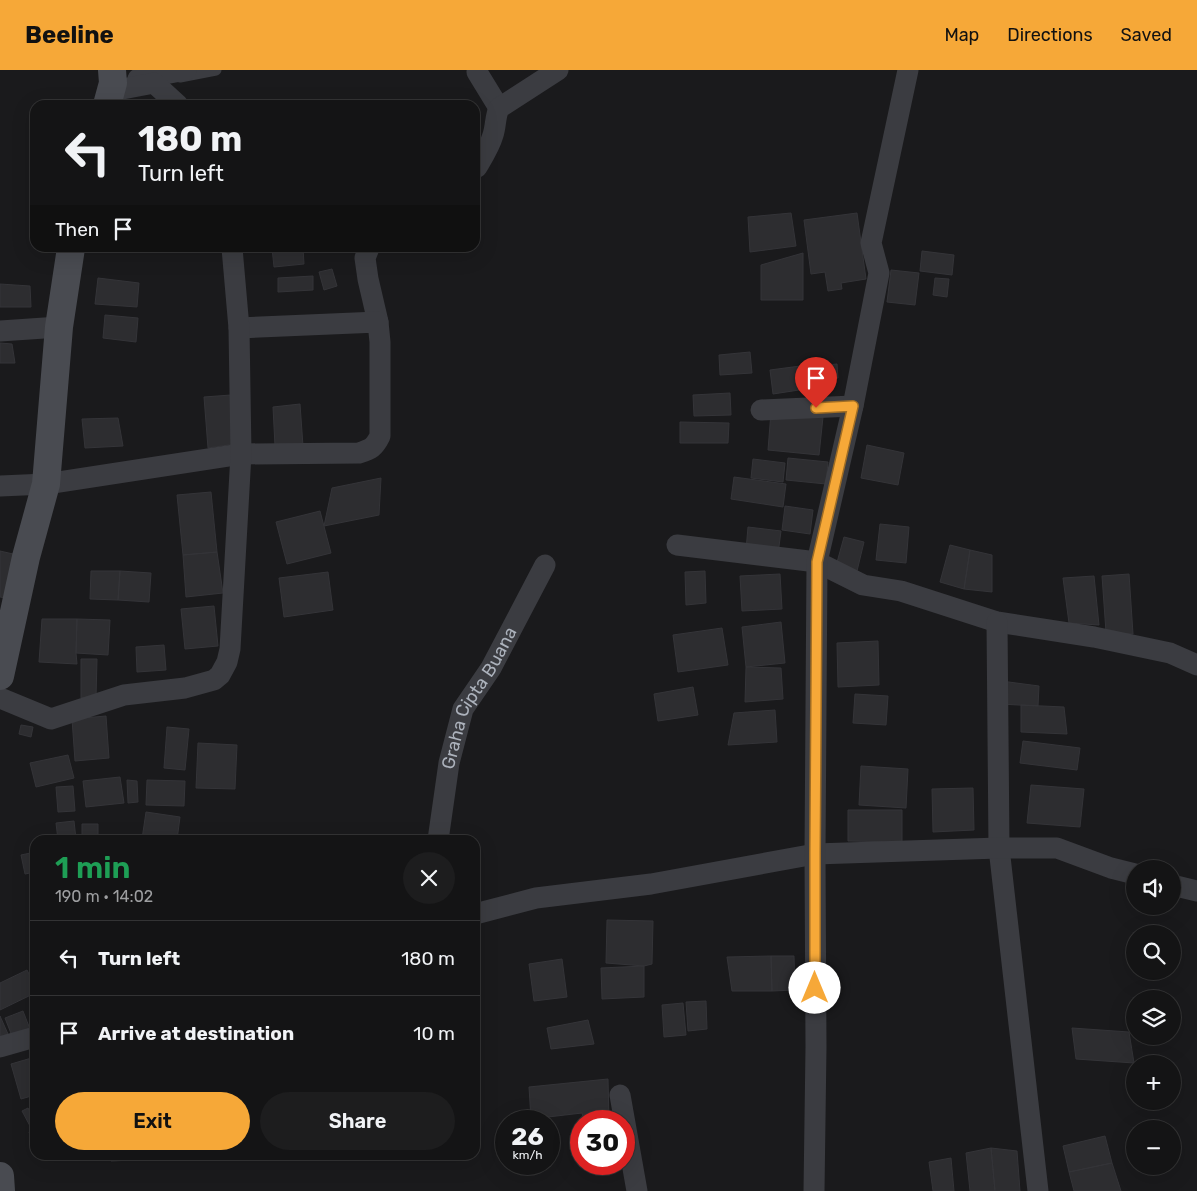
<!DOCTYPE html>
<html lang="en">
<head>
<meta charset="utf-8">
<style>
  :root { --surface:#141415; --page:#1d1d1e; --text:#f1f3f6; --muted:#9d9ea0; --line:#333334; --accent:#f6a838 }
  body { margin:0; font-family:Rubik,sans-serif; background:var(--page); color:var(--text); height:100vh; display:flex; flex-direction:column; font-size:19px; white-space:nowrap }
  * { box-sizing:border-box; margin:0 }
  p { font-size:16px; color:var(--muted) }
  .icon { flex:none; width:28px; height:28px; fill:none; stroke:currentColor; stroke-width:2; stroke-linecap:round; stroke-linejoin:round }
  .map { position:relative; flex:1; overflow:hidden }
  .drawer { position:absolute; left:30px; top:765px; width:450px; height:325px; display:flex; flex-direction:column; background:var(--surface); border-radius:15px; box-shadow:0 5px 20px #0002,0 0 0 1px var(--line) }
  .drawer>* { flex:none }
  .top-card { position:absolute; left:30px; top:30px; width:450px; height:152px; border-radius:15px; box-shadow:0 5px 20px #0002,0 0 0 1px var(--line); background:#141415; color:var(--text); overflow:hidden }
  .buttons { position:absolute; left:1126px; top:790px; display:grid; gap:10px }
  .buttons a { display:grid; place-items:center; width:55px; height:55px; border-radius:50%; background:var(--surface); box-shadow:0 5px 20px #0002,0 0 0 1px var(--line); font-size:25px }
  .speed { position:absolute; left:495px; top:1040px; display:flex; gap:10px; font-size:25px; font-weight:700; text-align:center }
  .speed>* { display:grid; place-content:center; width:65px; height:65px; border-radius:50%; background:var(--surface); box-shadow:0 5px 20px #0002,0 0 0 1px var(--line); line-height:1 }
  .speed small { font-size:12px; font-weight:400 }
  .speed .limit { border:8px solid #d22; background:#fff; color:#111 }
  .pin { position:absolute; display:grid; place-items:center; width:42px; height:42px; color:#fff; margin:-51px -21px; border-radius:50% 50% 50% 0; rotate:-45deg; box-shadow:0 0 5px #0007 }
  .pin .icon { rotate:45deg }
  .me { position:absolute; width:55px; margin:-28px; rotate:0deg; stroke-linejoin:round; filter:drop-shadow(0 0 4px #0008) }
  .turn { display:flex; align-items:center; gap:18px; height:105px; padding:0 25px; font-size:22px }
  .turn .icon { width:65px; height:65px; stroke-width:2.5 }
  .turn b { display:block; font-size:35px; line-height:42px }
  .then { display:flex; align-items:center; height:48px; padding:0 25px; background:#0003; gap:10px; font-size:19px }
  .round { display:grid; place-items:center; flex:none; width:52px; height:52px; border-radius:26px; background:var(--page) }
  .overview { display:flex; align-items:center; justify-content:space-between; height:85px; padding:0 25px }
  h1 { font-size:30px; font-weight:600; line-height:38px; color:#1e9e55 }
  .primary-button { display:flex; gap:10px; margin-top:auto; padding:10px 25px }
  .primary-button a { flex:1; height:58px; border-radius:30px; background:var(--accent); color:#111; font-size:20px; font-weight:600; line-height:58px; text-align:center }
  .primary-button a+a { background:var(--page); color:var(--text) }
  ul { padding:0; list-style:none }
  li { display:flex; align-items:center; gap:15px; height:75px; padding:0 25px; border-top:1px solid var(--line) }
  li div { flex:1 }
  li b { display:block; font-size:19px }
  li em { font-style:normal }
  header { display:flex; align-items:center; gap:30px; box-sizing:border-box; height:70px; padding:0 25px; background:var(--accent); color:#111 }
  header strong { font-size:24px }
  nav { display:flex; gap:28px; margin-inline-start:auto; font-size:18px }
  .map>svg:first-child { display:block }
</style>
</head>
<body>
<header>
<strong>Beeline</strong>
<nav><a>Map</a><a>Directions</a><a>Saved</a></nav>
</header>
<div class="map">
<svg width="1197" height="1121" viewBox="0 0 1197 1121">
  <rect width="100%" height="100%" fill="#1a1a1c"/>
  <!-- building -->
  <path fill="#2d2d30" stroke="#343438" d="M791,143L796,176L750,182L748,147Z
    M857,143L866,209L841,213L842,219L828,221L825,202L811,204L804,150Z
    M272,178H303L304,194L274,197Z
    M309,178H320V180L310,182Z
    M922,181L954,185L952,205L920,201Z
    M803,183V230H761V195Z
    M332,199L337,216L324,220L319,202Z
    M891,200L919,203L915,235L887,232Z
    M313,206V220L278,222V208Z
    M98,208L139,213L137,237L95,234Z
    M935,208L949,209L947,227L933,225Z
    M0,214L30,216L31,237H0Z
    M105,245L138,248L136,272L103,268Z
    M0,273L12,274L15,293H0Z
    M750,282L752,303L720,305L719,285Z
    M837,294L838,308L816,310L815,296Z
    M808,295L812,318L773,324L770,300Z
    M730,323L731,345L694,346L693,325Z
    M231,325L235,374L208,378L204,327Z
    M300,334L303,376H275L273,337Z
    M771,342L823,347L819,385L768,380Z
    M118,348L123,376L85,378L82,349Z
    M680,352L729,353L728,373H680Z
    M867,375L904,383L898,415L861,408Z
    M788,388L828,392L826,414L786,410Z
    M753,389L785,393L783,412L751,408Z
    M734,407L786,414L783,437L731,429Z
    M381,408L379,445L324,456L332,418Z
    M211,422L217,482L183,485L177,425Z
    M785,436L813,440L810,464L782,460Z
    M320,441L331,483L287,494L276,452Z
    M880,454L909,457L906,493L876,490Z
    M748,457L781,461L778,484L746,480Z
    M844,467L864,472L857,501L836,496Z
    M950,475L970,480L964,519L940,512Z
    M970,480L992,485V522L964,519Z
    M0,481L26,487L17,530L0,527Z
    M217,482L223,523L186,527L183,485Z
    M91,501H120L118,530L90,529Z
    M120,501L151,503L149,532L118,530Z
    M705,501L706,533L686,535L685,502Z
    M328,502L333,540L284,547L279,508Z
    M780,504L782,539L742,541L740,506Z
    M1129,504L1133,564L1106,562L1102,506Z
    M1094,506L1099,555L1069,553L1063,508Z
    M214,536L218,576L185,579L181,539Z
    M42,549H77L76,583L77,594L39,592Z
    M77,549L110,550L108,585L76,583Z
    M781,552L785,593L746,597L742,557Z
    M722,558L728,595L678,602L673,565Z
    M878,571L879,615L838,617L837,573Z
    M164,575L166,600L137,602L136,577Z
    M81,589H97L96,628H81Z
    M746,597L781,598L783,629L745,632Z
    M1001,611L1039,616L1038,636L999,634Z
    M693,617L698,645L658,651L654,624Z
    M855,624L888,626L886,655L853,653Z
    M1021,635L1064,637L1067,664L1021,662Z
    M775,640L777,672L728,675L734,643Z
    M106,646L109,688L75,691L72,649Z
    M21,655L33,657L31,667L19,664Z
    M167,657L189,659L185,700L164,698Z
    M1023,671L1080,678L1077,700L1020,693Z
    M198,673L237,675L235,719L196,718Z
    M68,685L74,708L36,717L30,693Z
    M861,696L908,699L906,738L859,735Z
    M120,707L124,733L86,737L83,711Z
    M127,710L137,711L138,732L128,733Z
    M147,710L185,711L184,736L146,735Z
    M1031,715L1084,719L1080,757L1027,753Z
    M73,716L75,741L58,742L56,717Z
    M973,718L974,760L933,762L932,719Z
    M848,740H902V772L848,771Z
    M146,742L180,747L177,770L142,769Z
    M74,751L76,769L58,770L56,753Z
    M82,754H98V770H82Z
    M35,782V802L25,804L21,785Z
    M607,850L653,851L652,894L644,896L606,893Z
    M771,886L772,921H732L727,887Z
    M771,886H794L795,920L772,921Z
    M562,889L567,927L534,931L529,894Z
    M644,896V927L602,929L601,898Z
    M27,900L35,916V923L0,940V913Z
    M706,931L707,959L688,961L686,932Z
    M683,933L686,965L664,967L662,935Z
    M23,941L30,959L12,966L5,948Z
    M0,946L8,964L0,968Z
    M588,950L594,974L551,979L547,958Z
    M1072,958L1129,962L1134,993L1076,989Z
    M35,987V1025L21,1029L11,994Z
    M608,1009L609,1051H584L582,1043L531,1049L529,1017Z
    M28,1038L35,1051V1054L30,1056L22,1041Z
    M35,1059V1077L29,1062Z
    M1105,1066L1112,1093L1069,1102L1063,1076Z
    M991,1078L1017,1081L1020,1121H995Z
    M991,1078L995,1121H970L966,1083Z
    M111,1085H132V1090L111,1091Z
    M951,1088L954,1121H933L929,1092Z
    M1112,1093L1121,1121H1074L1069,1102Z"/>
  <g fill="none" stroke-linecap="round" stroke-linejoin="round">
    <!-- lane -->
    <path stroke="#3b3c41" stroke-width="11" d="M180,7L216,0"/>
    <!-- street -->
    <g stroke="#3b3c41" stroke-width="21">
      <path d="M477,2L499,38"/>
      <path d="M138,9L186,0"/>
      <path d="M112,21L154,13L178,35"/>
      <path d="M475,98L477,97C483,87 490,76 493,65C496,56 495,47 499,38L558,0"/>
      <path d="M369,178L365,188L368,209L378,252"/>
      <path d="M0,261L59,257"/>
      <path d="M761,340L853,336"/>
      <path d="M0,416L46,414L241,384L359,383C371,379 374,378 380,366V272L378,252L239,258"/>
      <path d="M677,475L817,492L863,515L901,521L997,552L1094,567L1170,583L1197,595"/>
      <path d="M997,552L999,778L1038,1121"/>
      <path d="M0,628L51,649L124,625L185,618L214,610L220,605L227,592L230,579L241,384L239,258L232,178"/>
      <path id="s1" d="M438,770L449,693L463,639L491,598L545,495"/>
      <path d="M1172,815L1197,821"/>
      <path d="M475,844L536,828L651,814L815,784L999,778H1057L1111,798L1135,804"/>
      <path d="M0,977L35,967"/>
      <path d="M620,1025L637,1121"/>
      <path d="M814,1121L816,977L815,784L817,492L853,336L879,203L871,173L908,0"/>
    </g>
    <!-- secondary -->
    <path stroke="#494b51" stroke-width="28" d="M107,35L113,13L112,0
      M0,606L26,487L46,414L59,257L71,178
      M0,1106L1,1121"/>
  </g>
  <g fill="none" stroke-linecap="round" stroke-linejoin="round">
    <!-- route casing -->
    <g stroke="#a06d24" stroke-width="12">
      <path id="route" d="M815,918V784L817,492L853,336L816,338"/>
    </g>
    <!-- route -->
    <use href="#route" stroke="#f6a838" stroke-width="9"/>
  </g>
  <g text-anchor="middle" dominant-baseline="central" stroke-width="5" stroke-linejoin="round" paint-order="stroke">
    <!-- street labels -->
    <g font-size="18" fill="#acb2bc" stroke="#151517">
      <text stroke="none"><textPath href="#s1" startOffset="150">Graha Cipta Buana</textPath></text>
    </g>
  </g>
</svg>
<div class="buttons">
<a><svg class="icon" aria-label="sound" viewBox="0 0 24 24"><path d="M4 9h4l5-4v14l-5-4H4zM17 9q2 3 0 6"/></svg></a>
<a><svg class="icon" aria-label="search" viewBox="0 0 24 24"><circle cx="10" cy="10" r="6"/><path d="M15 15l6 6"/></svg></a>
<a><svg class="icon" aria-label="layers" viewBox="0 0 24 24"><path d="M12 4l9 5-9 5-9-5zM3 14l9 5 9-5"/></svg></a>
<a>+</a>
<a>−</a>
</div>
<div class="speed"><div>26<small>km/h</small></div><div class="limit">30</div></div>
<div class="pin" style="left:816px;top:338px;background:#d93025"><svg class="icon" aria-label="arrive" viewBox="0 0 24 24"><path d="M6 21V4h12l-3 4 3 4H6"/></svg></div>
<svg class="me" style="left:815px;top:918px" viewBox="-20 -20 40 40"><circle r="19" fill="#fff"/><path d="M0-13L10 11 0 6-10 11z" fill="#f6a838"/></svg>
<div class="top-card">
<div class="turn"><svg class="icon" aria-label="left" viewBox="0 0 24 24"><path d="M17 20v-9H6M10 6l-5 5 5 5"/></svg><div><b>180 m</b>Turn left</div></div>
<div class="then">Then<svg class="icon" aria-label="arrive" viewBox="0 0 24 24"><path d="M6 21V4h12l-3 4 3 4H6"/></svg></div>
</div>
<section class="drawer">
<div class="overview"><div><h1>1 min</h1><p>190 m · 14:02</p></div><a class="round"><svg class="icon" aria-label="close" viewBox="0 0 24 24"><path d="M6 6l12 12M18 6L6 18"/></svg></a></div>
<ul>
<li><svg class="icon" aria-label="left" viewBox="0 0 24 24"><path d="M17 20v-9H6M10 6l-5 5 5 5"/></svg><div><b>Turn left</b></div><em>180 m</em></li>
<li><svg class="icon" aria-label="arrive" viewBox="0 0 24 24"><path d="M6 21V4h12l-3 4 3 4H6"/></svg><div><b>Arrive at destination</b></div><em>10 m</em></li>
</ul>
<div class="primary-button"><a>Exit</a><a>Share</a></div>
</section>
</div>
</body>
</html>
